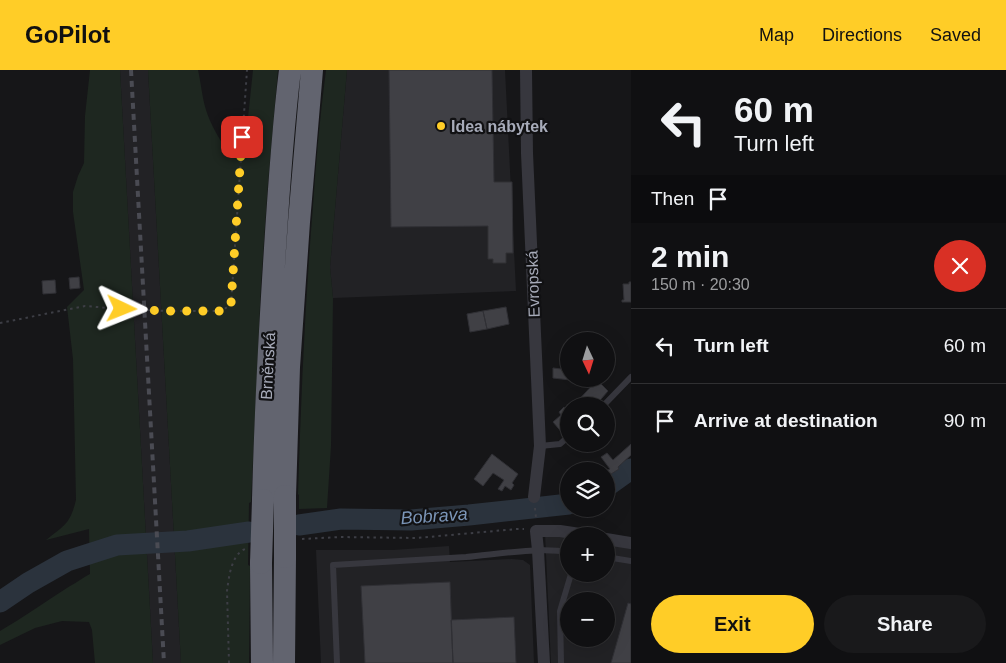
<!DOCTYPE html>
<html lang="en">
<head>
<meta charset="utf-8">
<style>
  :root { --surface:#101012; --page:#19191b; --text:#f1f3f6; --muted:#9c9d9f; --line:#303032; --accent:#ffcd27 }
  body { margin:0; font-family:Arial,sans-serif; background:var(--page); color:var(--text); height:100vh; display:flex; flex-direction:column; font-size:19px; white-space:nowrap }
  * { box-sizing:border-box; margin:0 }
  p { font-size:16px; color:var(--muted) }
  .icon { flex:none; width:28px; height:28px; fill:none; stroke:currentColor; stroke-width:2; stroke-linecap:round; stroke-linejoin:round }
  .map { position:relative; flex:1; overflow:hidden }
  .details { display:flex; flex-direction:column; background:var(--surface); width:375px }
  .details>* { flex:none }
  .top-card { background:#101012; color:var(--text); overflow:hidden }
  .needle { width:32px; rotate:176deg }
  .tools { position:absolute; left:560px; top:262px; display:grid; gap:10px }
  .tools a { display:grid; place-items:center; width:55px; height:55px; border-radius:50%; background:var(--surface); box-shadow:0 5px 20px #0002,0 0 0 1px var(--line); font-size:25px }
  .pin { position:absolute; display:grid; place-items:center; width:42px; height:42px; color:#fff; margin:-21px; border-radius:10px; box-shadow:0 2px 8px #0006 }
  .me { position:absolute; width:55px; margin:-28px; rotate:92deg; stroke-linejoin:round; filter:drop-shadow(0 0 4px #0008) }
  .turn { display:flex; align-items:center; gap:18px; height:105px; padding:0 20px; font-size:22px }
  .turn .icon { width:65px; height:65px; stroke-width:2.5 }
  .turn b { display:block; font-size:35px; line-height:42px }
  .then { display:flex; align-items:center; height:48px; padding:0 20px; background:#0003; gap:10px; font-size:19px }
  .round { display:grid; place-items:center; flex:none; width:52px; height:52px; border-radius:26px; background:var(--page) }
  .summary { display:flex; align-items:center; justify-content:space-between; height:85px; padding:0 20px }
  h1 { font-size:30px; font-weight:800; line-height:38px }
  .primary-button { display:flex; gap:10px; margin-top:auto; padding:10px 20px }
  .primary-button a { flex:1; height:58px; border-radius:30px; background:var(--accent); color:#111; font-size:20px; font-weight:800; line-height:58px; text-align:center }
  .primary-button a+a { background:var(--page); color:var(--text) }
  ul { padding:0; list-style:none }
  li { display:flex; align-items:center; gap:15px; height:75px; padding:0 20px; border-top:1px solid var(--line) }
  li div { flex:1 }
  li b { display:block; font-size:19px }
  li em { font-style:normal }
  header { display:flex; align-items:center; gap:30px; box-sizing:border-box; height:70px; padding:0 25px; background:var(--accent); color:#111 }
  header strong { font-size:24px }
  nav { display:flex; gap:28px; margin-inline-start:auto; font-size:18px }
  main { display:flex; flex:1; min-height:0 }
  .map>svg:first-child { display:block }
</style>
</head>
<body>
<header>
<strong>GoPilot</strong>
<nav><a>Map</a><a>Directions</a><a>Saved</a></nav>
</header>
<main>
<div class="map">
<svg width="631" height="593" viewBox="0 0 631 593">
  <rect width="100%" height="100%" fill="#161618"/>
  <!-- built -->
  <path fill="#222225" fill-rule="evenodd" d="M120,0H148L181,593H153Z
    M347,0H505L516,221L333,228L330,197Z
    M545,463L569,467V504H606V474L631,478V593H551ZM569,531H606V569H569Z
    M449,476L450,492L512,489L523,490L530,495L534,593H321L316,480H393Z"/>
  <!-- green -->
  <path fill="#1e2720" d="M90,0H120L153,593H95L92,560L89,552L62,551L35,558L0,575V561C24,547 46,531 70,516C78,512 82,508 90,504L89,459L46,470C65,455 70,454 76,430L73,289L67,237L84,220L73,142V122L78,106L84,93L85,46Z
    M148,0H198C201,13 202,27 206,40C210,53 219,69 227,80L230,81L234,78L241,76L247,57L253,0H278L268,113L261,214L251,432L249,433L248,495L250,496L249,593H181Z
    M326,0H347L330,197L333,228L331,376L327,438L299,439V425L298,424C301,328 305,232 313,136C316,91 320,45 326,0Z"/>
  <g fill="none" stroke-linecap="round" stroke-linejoin="round">
    <!-- river -->
    <path stroke="#2b333d" stroke-width="21" d="M606,417L631,399
      M299,455L341,449L411,450L469,445L569,434
      M0,532L28,513L67,491L117,475L188,471L249,462"/>
  </g>
  <!-- building -->
  <path fill="#404045" stroke="#303035" d="M389,0H492L494,112H512L513,183H506V193H493V189H488V156L391,157Z
    M79,207L80,218L70,219L69,208Z
    M55,210L56,223L43,224L42,211Z
    M629,212H631V232H622V230H624L623,214H629Z
    M506,237L509,254L487,259L483,241Z
    M483,241L487,259L470,262L467,244Z
    M553,298L569,300V309H579V311L553,308Z
    M597,310L608,321L595,336H577L575,334Z
    M564,337L566,340L569,337V361L564,365L553,352L561,345L559,342Z
    M631,374V385L618,397L619,399L608,406L606,401L610,399L601,387L607,383L613,390Z
    M492,384L518,404L512,413L514,415L511,420L505,416L502,421L498,419L504,410L493,403L483,416L474,409Z
    M450,512L453,593H365L361,516Z
    M628,533L631,534V593H611Z
    M514,547L516,593H453L451,550Z"/>
  <g fill="none" stroke-linecap="round" stroke-linejoin="round">
    <!-- path -->
    <path stroke="#3d3e45" stroke-width="2" stroke-dasharray="2.5 4" stroke-linecap="butt" d="M0,253L85,236L121,239L169,241H222L231,234L247,0
      M535,438L536,448
      M302,469L340,467L417,468L517,459H524
      M229,593L227,521C229,507 231,485 245,479"/>
    <!-- lane -->
    <path stroke="#37373e" stroke-width="6" d="M603,336L631,307
      M540,376L560,374L569,366
      M606,487L631,491
      M337,593L333,495C377,492 422,490 466,487C499,484 537,477 569,482
      M561,593L560,541L571,504"/>
    <!-- street -->
    <path stroke="#37373e" stroke-width="12" d="M526,0L527,83L540,376L534,427
      M606,469L631,473
      M544,593L538,480L536,461H560L593,466"/>
    <!-- highway -->
    <path stroke="#62646f" stroke-width="22" d="M285,426L289,297L299,152L312,0
      M263,430C265,351 269,273 274,194C278,129 282,64 290,0
      M261,493L262,593
      M284,593L285,487"/>
    <!-- rail -->
    <path stroke="#4a4b53" stroke-width="4" stroke-dasharray="6 5" stroke-linecap="butt" d="M131,0L164,593"/>
    <!-- highway-bridge -->
    <path stroke="#62646f" stroke-width="22" d="M285,487V426
      M261,493L263,430"/>
  </g>
  <g fill="none" stroke-linecap="round" stroke-linejoin="round">
    <!-- route -->
    <path stroke="#ffcd27" stroke-width="9" stroke-dasharray="0 16.2" d="M122,239L169,241H222L231,234L242,67"/>
  </g>
  <!-- markers -->
  <circle fill="#ffcd27" stroke="#111113" stroke-width="2" cx="441" cy="56" r="5"/>
  <g text-anchor="middle" dominant-baseline="central" stroke-width="4.5" stroke-linejoin="round" paint-order="stroke">
    <!-- poi labels -->
    <g font-size="16" font-weight="bold" fill="#a7abb9" stroke="#111113" text-anchor="start">
      <text x="451" y="56">Idea nábytek</text>
    </g>
    <!-- street labels -->
    <g font-size="16" fill="#a7abb9" stroke="#111113">
      <text transform="translate(533 214) rotate(-92)">Evropská</text>
      <text transform="translate(268 296) rotate(-87)">Brněnská</text>
    </g>
    <!-- water labels -->
    <g font-size="18" font-style="italic" fill="#7b95b7" stroke="#111113">
      <text transform="translate(434 446) rotate(-4)">Bobrava</text>
    </g>
  </g>
</svg>
<div class="tools">
<a><svg class="needle" viewBox="-14 -14 28 28"><path d="M0-13l5 13h-10z" fill="#e53935"/><path d="M0 13l5-13h-10z" fill="#9c9d9f"/></svg></a>
<a><svg class="icon" aria-label="search" viewBox="0 0 24 24"><circle cx="10" cy="10" r="6"/><path d="M15 15l6 6"/></svg></a>
<a><svg class="icon" aria-label="layers" viewBox="0 0 24 24"><path d="M12 4l9 5-9 5-9-5zM3 14l9 5 9-5"/></svg></a>
<a>+</a>
<a>−</a>
</div>
<div class="pin" style="left:242px;top:67px;background:#d93025"><svg class="icon" aria-label="arrive" viewBox="0 0 24 24"><path d="M6 21V4h12l-3 4 3 4H6"/></svg></div>
<svg class="me" style="left:122px;top:239px" viewBox="-20 -20 40 40"><path d="M0-17L14 15 0 8-14 15z" fill="#ffcd27" stroke="#fff" stroke-width="4"/></svg>
</div>
<section class="details">
<div class="top-card">
<div class="turn"><svg class="icon" aria-label="left" viewBox="0 0 24 24"><path d="M17 20v-9H6M10 6l-5 5 5 5"/></svg><div><b>60 m</b>Turn left</div></div>
<div class="then">Then<svg class="icon" aria-label="arrive" viewBox="0 0 24 24"><path d="M6 21V4h12l-3 4 3 4H6"/></svg></div>
</div>
<div class="summary"><div><h1>2 min</h1><p>150 m · 20:30</p></div><a class="round" style="background:#d93025;color:#fff"><svg class="icon" aria-label="close" viewBox="0 0 24 24"><path d="M6 6l12 12M18 6L6 18"/></svg></a></div>
<ul>
<li><svg class="icon" aria-label="left" viewBox="0 0 24 24"><path d="M17 20v-9H6M10 6l-5 5 5 5"/></svg><div><b>Turn left</b></div><em>60 m</em></li>
<li><svg class="icon" aria-label="arrive" viewBox="0 0 24 24"><path d="M6 21V4h12l-3 4 3 4H6"/></svg><div><b>Arrive at destination</b></div><em>90 m</em></li>
</ul>
<div class="primary-button"><a>Exit</a><a>Share</a></div>
</section>
</main>
</body>
</html>
